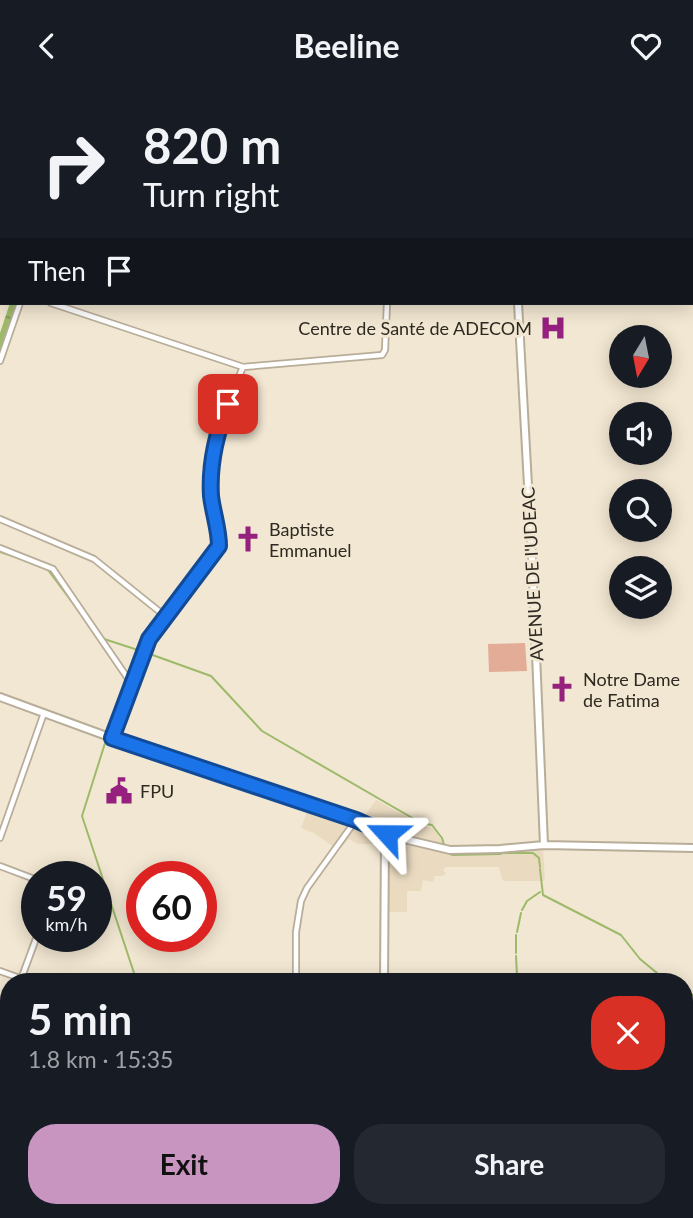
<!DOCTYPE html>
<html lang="en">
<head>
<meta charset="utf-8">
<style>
  :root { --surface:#171b24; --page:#242831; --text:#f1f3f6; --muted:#9ea1a6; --accent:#c894c0 }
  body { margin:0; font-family:Lato,sans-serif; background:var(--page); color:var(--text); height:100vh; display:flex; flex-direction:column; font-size:26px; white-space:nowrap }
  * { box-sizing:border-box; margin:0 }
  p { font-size:23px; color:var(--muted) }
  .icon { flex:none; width:38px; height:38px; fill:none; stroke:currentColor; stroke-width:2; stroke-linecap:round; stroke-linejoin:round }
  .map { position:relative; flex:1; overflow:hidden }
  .sheet { position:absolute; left:0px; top:882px; width:693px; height:245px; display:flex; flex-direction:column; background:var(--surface); border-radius:28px 28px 0 0; box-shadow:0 4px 18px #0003 }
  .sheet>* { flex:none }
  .top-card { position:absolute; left:0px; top:0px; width:693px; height:214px; box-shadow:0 4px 18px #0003; background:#171b24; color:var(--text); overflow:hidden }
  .needle { width:46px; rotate:190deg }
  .controls { position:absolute; left:609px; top:234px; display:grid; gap:14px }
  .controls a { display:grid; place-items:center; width:63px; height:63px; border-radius:50%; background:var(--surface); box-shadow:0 4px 18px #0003; font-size:35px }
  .speed { position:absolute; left:21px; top:770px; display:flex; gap:14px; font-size:35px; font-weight:700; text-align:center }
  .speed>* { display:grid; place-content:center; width:91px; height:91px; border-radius:50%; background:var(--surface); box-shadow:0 4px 18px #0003; line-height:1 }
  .speed small { font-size:18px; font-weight:400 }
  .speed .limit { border:10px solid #d22; background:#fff; color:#111 }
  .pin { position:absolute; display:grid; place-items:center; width:60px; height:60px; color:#fff; margin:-30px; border-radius:14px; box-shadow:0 4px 10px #0006 }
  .me { position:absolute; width:77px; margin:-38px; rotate:294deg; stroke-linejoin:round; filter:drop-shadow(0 0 5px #0008) }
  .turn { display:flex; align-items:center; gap:24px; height:147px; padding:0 28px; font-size:32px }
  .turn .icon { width:91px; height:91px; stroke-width:2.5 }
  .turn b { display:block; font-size:49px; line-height:60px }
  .then { display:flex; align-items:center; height:66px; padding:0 28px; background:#0003; gap:14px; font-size:26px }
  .round { display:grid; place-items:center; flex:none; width:74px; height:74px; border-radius:28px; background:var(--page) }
  .summary { display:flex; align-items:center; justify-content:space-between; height:119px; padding:0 28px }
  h1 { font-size:42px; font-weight:700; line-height:52px }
  .cta { display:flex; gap:14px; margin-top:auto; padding:14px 28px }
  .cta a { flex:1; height:80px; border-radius:28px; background:var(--accent); color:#111; font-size:28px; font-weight:700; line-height:80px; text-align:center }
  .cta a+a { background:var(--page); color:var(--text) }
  header { display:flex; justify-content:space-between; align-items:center; height:91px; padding:0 28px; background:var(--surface); font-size:32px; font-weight:700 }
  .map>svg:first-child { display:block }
</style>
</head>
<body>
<header><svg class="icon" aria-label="back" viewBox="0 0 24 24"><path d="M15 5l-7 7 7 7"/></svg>Beeline<svg class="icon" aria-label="heart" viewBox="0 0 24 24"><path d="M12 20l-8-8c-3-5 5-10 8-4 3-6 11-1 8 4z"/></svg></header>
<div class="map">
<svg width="693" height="1127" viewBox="0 0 693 1127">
  <defs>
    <pattern id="water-ripples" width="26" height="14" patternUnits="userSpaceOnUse" patternTransform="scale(1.75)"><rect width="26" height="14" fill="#9dba6a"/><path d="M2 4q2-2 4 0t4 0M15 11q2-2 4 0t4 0" fill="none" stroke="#809757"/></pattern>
  </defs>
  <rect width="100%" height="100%" fill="#f2e7d2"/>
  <!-- built -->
  <path fill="#e9dac0" d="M376,709L422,734L434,738L443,752L455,755L530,753L543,758L545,790H505L502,788L499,776H445L443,780L446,782L443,785H435L433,791L423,789L421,800H407V821H382L381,753H358L349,748L338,759L314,742L301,737L311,710L362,729Z
    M684,1063H693V1127H645V1118H684Z
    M400,1118H467V1127H400Z"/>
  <!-- green -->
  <path fill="#e3ac97" d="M525,552L527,580L489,581L488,553Z"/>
  <!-- water -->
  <path fill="url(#water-ripples)" d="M10,212H16L0,261V242Z"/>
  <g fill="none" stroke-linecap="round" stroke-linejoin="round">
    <!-- stream -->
    <path stroke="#9dba6a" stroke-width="2" d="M0,461L30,471
      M48,479L78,519
      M104,548L141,560
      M147,562L211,585L262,640L421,732L432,734L442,747L444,754
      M108,644L127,590
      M106,649L82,725L137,891
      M447,761L452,764L501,763
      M503,762H533L539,767L540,776
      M540,778L543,804L621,844L640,868L657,882
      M522,819L527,810L540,801
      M517,841L521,822
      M516,862V844
      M516,865L517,885
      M659,883L671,891
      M516,891L517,889
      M684,899L693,904
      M212,1118L215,1127"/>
    <!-- minor casing -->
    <g stroke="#b8ad99" stroke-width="8">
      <path id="minor" d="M691,149H693
        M51,212L243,276L382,264L385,259L387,212
        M0,270L20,212
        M0,428L94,468L165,525
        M0,457L53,478L131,592
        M112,647L149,548L219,455C219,438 213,423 211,407C207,360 225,318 243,276
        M0,747L44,622
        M0,775L37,789
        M0,880L31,891
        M20,891L37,845
        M296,891V841L301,810L307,797L356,729
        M0,948L9,923
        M684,997H693
        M0,1104L9,1102L2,1127
        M294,1118V1127"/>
    </g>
    <!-- major casing -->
    <g stroke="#b8ad99" stroke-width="10">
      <path id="major" d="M470,0L471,2
        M93,2L96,0
        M0,69L2,68
        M518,212L532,467L544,754
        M0,606L112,647L356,729L383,741V745L387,744L386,740L383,741
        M387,744L450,759L500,758L544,754L693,757
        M384,891L385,745
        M0,1066L9,1072
        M71,1118L83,1127
        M383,1127V1118"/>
    </g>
    <!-- minor -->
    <use href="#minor" stroke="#fff" stroke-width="4.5"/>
    <!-- major -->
    <use href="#major" stroke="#fff" stroke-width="6"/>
  </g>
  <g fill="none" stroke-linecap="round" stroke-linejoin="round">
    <!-- route casing -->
    <g stroke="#114b97" stroke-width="18">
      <path id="route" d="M228,313C216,343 209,373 211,405C213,422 219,438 219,455L149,548L112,647L356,729L383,741L386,740L387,743"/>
    </g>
    <!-- route -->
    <use href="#route" stroke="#1a73e8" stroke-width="12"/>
  </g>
  <!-- icons -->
  <defs>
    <g id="hospital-bare" transform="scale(2.1)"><path d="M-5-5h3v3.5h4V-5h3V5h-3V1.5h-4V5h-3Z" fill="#96207d" stroke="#f2e7d2" stroke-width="2.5" paint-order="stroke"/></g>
    <g id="church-bare" transform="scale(2.1)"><path d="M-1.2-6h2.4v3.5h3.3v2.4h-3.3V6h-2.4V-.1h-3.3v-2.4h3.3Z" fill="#96207d" stroke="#f2e7d2" stroke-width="2.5" paint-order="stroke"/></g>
    <g id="civic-bare" transform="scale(2.1)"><path d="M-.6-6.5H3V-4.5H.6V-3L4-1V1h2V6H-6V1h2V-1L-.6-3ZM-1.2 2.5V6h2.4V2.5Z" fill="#96207d" stroke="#f2e7d2" stroke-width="2.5" paint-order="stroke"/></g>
  </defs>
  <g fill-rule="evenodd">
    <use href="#hospital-bare" x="553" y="237"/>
    <use href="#church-bare" x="248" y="448"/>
    <use href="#church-bare" x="562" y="598"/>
    <use href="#civic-bare" x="119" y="700"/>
  </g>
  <g text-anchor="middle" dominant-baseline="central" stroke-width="6" stroke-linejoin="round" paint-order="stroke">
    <!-- poi labels -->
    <g font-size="18" fill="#2e2a22" stroke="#f2e7d2" text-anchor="start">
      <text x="532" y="237" text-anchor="end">Centre de Santé de ADECOM</text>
      <text x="269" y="438">Baptiste<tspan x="269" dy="21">Emmanuel</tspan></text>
      <text x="583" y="588">Notre Dame<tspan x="583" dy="21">de Fatima</tspan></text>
      <text x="140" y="700">FPU</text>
    </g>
    <!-- street labels -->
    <g font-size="18" fill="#2e2a22" stroke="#f2e7d2">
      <text transform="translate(532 483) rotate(-93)">AVENUE DE I'UDEAC</text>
    </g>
  </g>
</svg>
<div class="controls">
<a><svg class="needle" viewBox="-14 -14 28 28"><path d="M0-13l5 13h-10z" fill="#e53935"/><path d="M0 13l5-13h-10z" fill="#9ea1a6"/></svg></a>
<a><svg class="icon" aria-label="sound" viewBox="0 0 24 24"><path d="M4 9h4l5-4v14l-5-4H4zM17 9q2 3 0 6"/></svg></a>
<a><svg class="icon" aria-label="search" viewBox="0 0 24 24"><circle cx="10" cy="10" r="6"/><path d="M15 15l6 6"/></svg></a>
<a><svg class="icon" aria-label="layers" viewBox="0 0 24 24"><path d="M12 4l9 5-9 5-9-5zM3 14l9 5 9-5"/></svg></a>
</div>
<div class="speed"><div>59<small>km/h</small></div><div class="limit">60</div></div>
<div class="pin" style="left:228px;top:313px;background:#d93025"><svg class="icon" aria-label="arrive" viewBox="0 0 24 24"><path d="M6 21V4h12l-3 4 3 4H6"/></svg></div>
<svg class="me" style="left:387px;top:743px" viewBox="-20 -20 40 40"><path d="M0-17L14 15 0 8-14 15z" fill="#1a73e8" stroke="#fff" stroke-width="4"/></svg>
<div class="top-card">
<div class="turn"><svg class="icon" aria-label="right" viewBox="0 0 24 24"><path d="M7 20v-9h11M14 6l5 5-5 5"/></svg><div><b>820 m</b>Turn right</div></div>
<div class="then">Then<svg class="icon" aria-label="arrive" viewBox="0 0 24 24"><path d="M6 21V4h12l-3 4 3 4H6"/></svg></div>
</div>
<section class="sheet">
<div class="summary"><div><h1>5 min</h1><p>1.8 km · 15:35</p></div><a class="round" style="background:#d93025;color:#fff"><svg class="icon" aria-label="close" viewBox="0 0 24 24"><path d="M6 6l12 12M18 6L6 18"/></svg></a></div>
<div class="cta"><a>Exit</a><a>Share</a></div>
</section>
</div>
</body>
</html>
